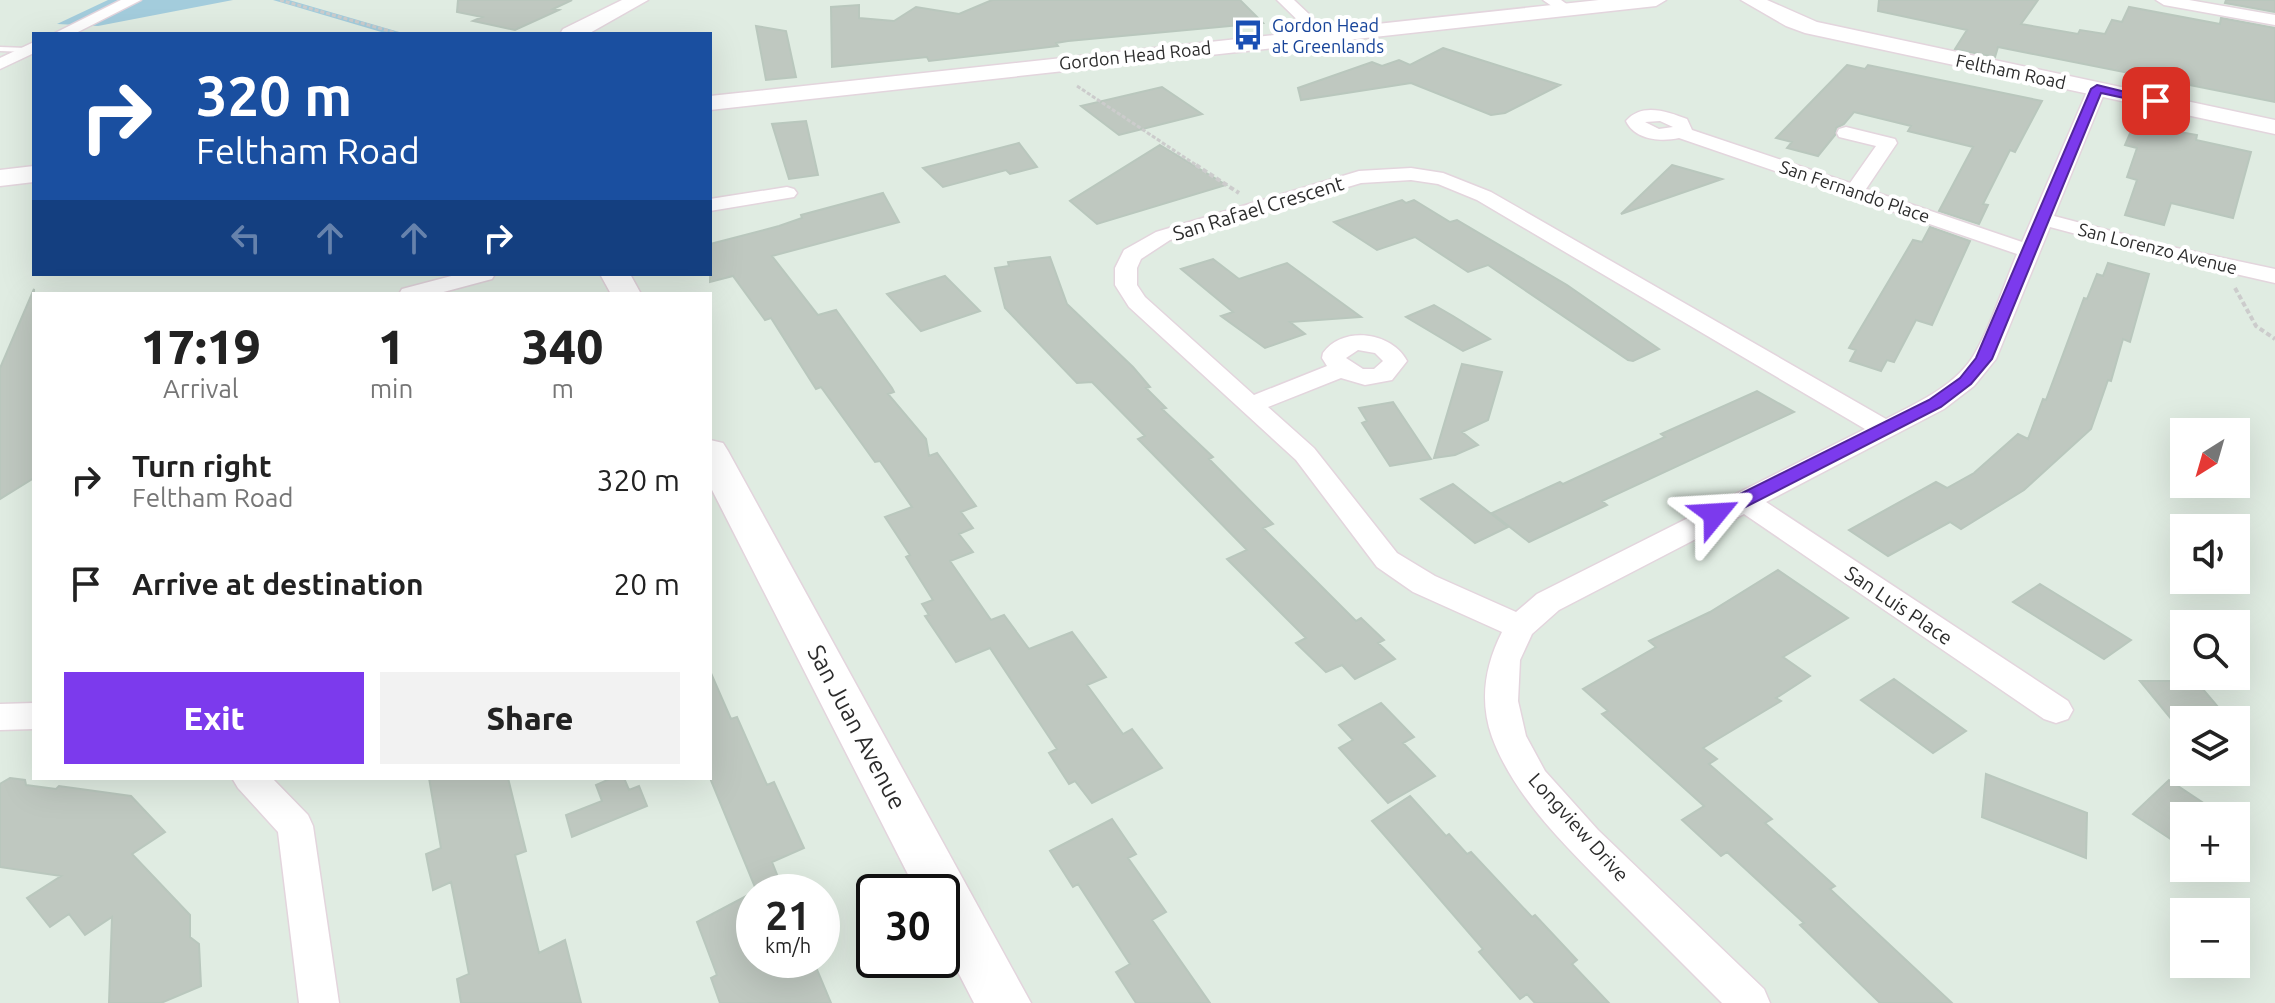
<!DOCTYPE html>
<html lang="en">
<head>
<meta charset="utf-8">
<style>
  :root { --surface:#fff; --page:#f2f2f2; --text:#222; --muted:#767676; --accent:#7c3aed }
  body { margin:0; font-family:Ubuntu,sans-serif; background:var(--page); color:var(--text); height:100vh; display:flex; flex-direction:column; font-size:30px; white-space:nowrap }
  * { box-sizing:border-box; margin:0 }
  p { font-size:26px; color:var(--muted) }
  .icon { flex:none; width:44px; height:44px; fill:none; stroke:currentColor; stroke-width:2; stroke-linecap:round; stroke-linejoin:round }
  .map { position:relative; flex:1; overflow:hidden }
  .side { position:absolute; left:32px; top:292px; width:680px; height:488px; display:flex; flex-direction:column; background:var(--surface); border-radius:0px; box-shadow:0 8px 32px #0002 }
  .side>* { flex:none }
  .hud { position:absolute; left:32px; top:32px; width:680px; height:244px; border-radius:0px; box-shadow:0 8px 32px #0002; background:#1a4fa0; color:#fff; overflow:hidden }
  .needle { width:52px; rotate:217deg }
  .buttons { position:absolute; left:2170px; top:418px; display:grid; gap:16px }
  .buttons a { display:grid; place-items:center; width:80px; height:80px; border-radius:0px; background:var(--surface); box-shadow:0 8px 32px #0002; font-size:40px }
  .speed { position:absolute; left:736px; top:874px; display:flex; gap:16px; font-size:40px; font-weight:700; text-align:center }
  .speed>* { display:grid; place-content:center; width:104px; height:104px; border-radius:50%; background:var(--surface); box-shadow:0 8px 32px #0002; line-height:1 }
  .speed small { font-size:20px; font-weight:400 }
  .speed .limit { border:4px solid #111; border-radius:12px; background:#fff; color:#111 }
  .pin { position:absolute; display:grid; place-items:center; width:68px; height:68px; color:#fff; margin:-34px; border-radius:16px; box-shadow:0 4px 12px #0006 }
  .me { position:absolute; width:88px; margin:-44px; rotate:63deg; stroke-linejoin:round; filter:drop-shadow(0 0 6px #0008) }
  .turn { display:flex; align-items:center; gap:28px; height:168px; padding:0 32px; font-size:36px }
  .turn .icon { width:104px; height:104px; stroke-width:2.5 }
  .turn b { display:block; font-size:56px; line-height:68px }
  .lanes { display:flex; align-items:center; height:76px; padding:0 32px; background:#0003; justify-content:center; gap:40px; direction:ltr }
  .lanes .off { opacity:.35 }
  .eta { display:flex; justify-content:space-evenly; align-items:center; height:136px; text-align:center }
  .eta b { font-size:48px; font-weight:800; line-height:56px }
  .primary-button { display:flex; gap:16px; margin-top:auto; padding:16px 32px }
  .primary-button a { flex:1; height:92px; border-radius:0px; background:var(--accent); color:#fff; font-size:32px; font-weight:800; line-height:92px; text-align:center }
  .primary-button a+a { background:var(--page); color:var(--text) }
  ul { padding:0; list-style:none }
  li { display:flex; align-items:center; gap:24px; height:104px; padding:0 32px }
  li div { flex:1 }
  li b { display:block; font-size:30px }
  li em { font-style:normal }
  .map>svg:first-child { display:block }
</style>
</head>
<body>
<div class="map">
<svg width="2275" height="1003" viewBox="0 0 2275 1003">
  <rect width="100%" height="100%" fill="#e0ece2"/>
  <!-- green -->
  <path fill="#a3ccdc" d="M108,0H233L98,26L57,24Z
    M273,0H289L406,34H388Z"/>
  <!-- building -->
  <path fill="#bfc8c0" stroke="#b9c7bd" stroke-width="2" d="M458,0H572L553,9L559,10L515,30L473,21L482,17L457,12Z
    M992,0H1240L1263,23L1068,41L1056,43L1058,46L929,61L927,57L832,67L831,7L859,5V18L894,21L916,7L959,14Z
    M1879,0H2038L2021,24L2078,34L2080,30L2105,34L2112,20L2122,22L2129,7L2220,24L2221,18L2275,28V102L1998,47L1995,57L1955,49L1967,30L1878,11Z
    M2226,0H2275V12L2225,3Z
    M756,26L786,31L796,77L766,80Z
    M1443,48L1560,85L1505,113L1491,115L1411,83L1301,100L1298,88L1372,62L1382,66L1399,60L1410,65Z
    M1847,65L1865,69L1868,65L2042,101L2015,152L2010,150L1983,204L1988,205L1979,224L1939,211L1973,147L1908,131L1911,126L1854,112L1844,124L1836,128L1835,135L1818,156L1787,148L1792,142L1776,138Z
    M1162,87L1202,114L1119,135L1081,106Z
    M806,121L818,175L789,179L772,124Z
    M2134,124L2197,135L2196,140L2251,152L2233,218L2171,203L2164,225L2125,215L2137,180L2127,177L2137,148L2125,145Z
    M1019,143L1037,167L1010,174L1006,170L943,187L923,168Z
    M1160,145L1226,185L1097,224L1070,201Z
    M1672,165L1722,179L1621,214Z
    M883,193L899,222L772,256L818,315L836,310L892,388L894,392L888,394L926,439L929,456L937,453L976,506L961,512L973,528L959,534L973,552L950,561L991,620L1004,615L1029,649L1072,632L1106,677L1087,685L1123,734L1132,729L1162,768L1092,803L1075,781L1069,784L1049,753L1057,749L990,648L956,662L925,616L929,615L922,604L933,600L906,557L910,555L885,517L912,507L880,461L875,462L821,387L816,389L771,318L765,320L733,276L710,282V244L779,226L802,218L801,215Z
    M1402,200L1406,203L1414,200L1450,222L1457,220L1567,285L1659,349L1633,361L1628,360L1488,265L1468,272L1415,237L1377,250L1334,222Z
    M1930,227L1970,241L1932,325L1916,320L1894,362L1887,360L1881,371L1850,361L1856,350L1849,348L1913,240L1922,242Z
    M1050,257L1067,304L1133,367L1150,387L1146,388L1166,408L1162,409L1213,457L1209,459L1273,524L1263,528L1356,621L1361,618L1384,640L1378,643L1395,659L1355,679L1342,665L1326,672L1296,643L1306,638L1227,559L1247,550L1138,439L1145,436L1092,382L1077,383L1005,308L995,268L1009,266L1008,262Z
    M1213,259L1239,279L1287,263L1361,317L1290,322L1305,334L1265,348L1221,316L1233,312L1181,269Z
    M2108,263L2149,274L2130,342L2123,339L2111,381L2108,380L2091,429L2024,490L1961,529L1950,522L1888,556L1849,530L1936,482L1947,488L1974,473L2018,434L2028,439L2043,399L2046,400L2084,298L2087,299L2097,274L2103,276Z
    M945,276L980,311L921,331L887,294Z
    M34,289V478L0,499V368Z
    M1434,305L1453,316L1490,339L1463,351L1406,317Z
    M1462,364L1502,372L1488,420L1462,432L1478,445L1455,455L1434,458Z
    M1757,391L1794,412L1602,501L1607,505L1529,542L1492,513L1560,482L1563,484L1665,437L1661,434Z
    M1393,402L1431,459L1390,466L1362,423L1367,421L1359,408Z
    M1453,484L1508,527L1475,543L1421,499Z
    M1778,570L1848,618L1783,657L1810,676L1776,698L1781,701L1703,748L1717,759L1709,764L1772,819L1765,823L1835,886L1830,889L1952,1003H1880L1800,925L1804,923L1727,852L1721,856L1682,820L1704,806L1602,714L1608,711L1583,689L1656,647L1649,641L1710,612Z
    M2040,584L2131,640L2104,659L2013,602Z
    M710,671L731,719L737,717L767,785L774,782L804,848L772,862L784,892H757L710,778Z
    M1894,679L1966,731L1933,753L1861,700Z
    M2140,681H2196L2229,720H2172Z
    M1381,703L1414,737L1403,743L1435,776L1388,803L1339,748L1353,740L1339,725Z
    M1986,774L2087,813L2086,858L1982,817Z
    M10,778L25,780L26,785L56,789L59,786L131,796L165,832L132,854L190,915V937L199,944L201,986L161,1003H109L112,917L85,935L69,914L50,927L27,898L61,876L0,867V784Z
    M429,778H508L526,851L515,855L539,953L565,940L581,1003H461L457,979L469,974L451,882L433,890L426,854L441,848Z
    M612,778H624L629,790L639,786L647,806L572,837L566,815L602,801L596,785Z
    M2169,780L2223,816H2184V848L2133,814Z
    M1410,796L1446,836L1449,834L1467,854L1471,852L1532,917L1535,915L1577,960L1572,964L1609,1003H1535L1527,994L1520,999L1479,952L1483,949L1372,821Z
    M1112,819L1136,854L1128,858L1166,912L1152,920L1210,1003H1136L1116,972L1130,964L1078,884L1073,887L1050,851Z
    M754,892V960H813L831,1003H720L711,978L717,975L697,922Z"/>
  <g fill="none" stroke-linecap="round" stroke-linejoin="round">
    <!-- lane casing -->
    <g stroke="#e3d5dd" stroke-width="3">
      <path id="lane" d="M0,47L27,48L31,50L27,52L0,51Z"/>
    </g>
    <!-- street casing -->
    <g stroke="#e3d5dd" stroke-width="3">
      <path id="street" d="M121,0H141L74,34H53Z
        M1277,0H1294L1329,33V39H1317Z
        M1543,0H1561L1575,10L1572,13H1562Z
        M2156,0H2189L2275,15V25L2164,5Z
        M34,42V53L0,69V58Z
        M2097,84L2106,89L2054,216L2172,247L2275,269V283L2170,259L2050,227L1996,359L1974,386L1944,409L1766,502L2068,701L2073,710L2068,719L2056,723L2044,719L1744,514L1559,610L1532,634L1520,660L1518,701L1526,736L1545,771L1598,830L1764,989L1770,1003H1722C1686,967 1650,931 1614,895C1569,849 1515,799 1492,737C1479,700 1485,666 1502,632L1413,592L1377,567L1296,460L1129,307L1115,285V268L1124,250L1156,232L1359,171L1411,168L1443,173L1491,192L1886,419C1916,403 1952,388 1972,358C1989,332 2004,284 2017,254L1679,138C1661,142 1635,140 1626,121C1642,102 1668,112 1687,119L1692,130L1850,183L1876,146L1839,137L1837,133L1839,129L1846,127L1895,139L1897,143L1866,189L2022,242L2088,89ZM1660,121L1673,127L1659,129L1645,122ZM1411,180L1438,184L1477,200L1865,429L1537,594L1516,612L1435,576L1397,553L1314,448L1268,407L1341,378L1365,385L1392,380L1407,361C1392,332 1343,325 1323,353L1322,358L1327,366L1254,395L1145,297L1137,285V268L1141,259L1170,240L1361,183ZM1358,350L1375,353L1383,361L1374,369H1363L1346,358Z
        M787,187L794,189L797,193L794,197L710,211V199Z
        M459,274H495L492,279L436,294H399L402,289Z
        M34,703V729L0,730V704Z
        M232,778H272L308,815L313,826L339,1003H299L278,832L238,788Z"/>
    </g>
    <!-- secondary casing -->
    <g stroke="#e3d5dd" stroke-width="3">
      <path id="secondary" d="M622,0H648L588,34H560L563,29Z
        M1599,0H1666L1656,6L710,110V96Z
        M1741,0H1767L1817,22L2275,120V134L1805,33L1786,26Z
        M34,166V182L0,186V170Z
        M600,274H630L641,294H611Z
        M710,440L723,443L728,451L1031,1003H974L942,941V892H917L710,486Z"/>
    </g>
    <!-- path-far1 -->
    <path stroke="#ccc" stroke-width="3" stroke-dasharray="4 2" stroke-linecap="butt" d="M280,0L400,34
      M1077,86L1199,167"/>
    <!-- path -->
    <path stroke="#ccc" stroke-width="4" stroke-dasharray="5 3" stroke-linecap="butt" d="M1196,165L1239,193
      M2235,288L2256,326L2275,339"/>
    <!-- lane -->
    <use href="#lane" fill="#fff" fill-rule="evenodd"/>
    <!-- street -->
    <use href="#street" fill="#fff" fill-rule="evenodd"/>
    <!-- secondary -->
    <use href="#secondary" fill="#fff" fill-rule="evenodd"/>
  </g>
  <!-- route -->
  <path fill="#7c3aed" stroke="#51269a" stroke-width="2" d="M2097,85L2162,101L2156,105L2101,93L1992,359L1971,384L1941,407L1722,519H1708L1706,514L1708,510L1929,400L1960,378L1976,358L2091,89Z"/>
  <!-- icons -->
  <defs>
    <g id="bus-bare" transform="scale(2.4)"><path d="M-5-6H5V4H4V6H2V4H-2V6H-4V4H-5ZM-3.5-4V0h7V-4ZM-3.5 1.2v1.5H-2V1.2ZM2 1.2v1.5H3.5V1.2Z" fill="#1a4fb4" stroke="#fff" stroke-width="2.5" paint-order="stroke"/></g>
  </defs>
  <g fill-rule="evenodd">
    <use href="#bus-bare" x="1248" y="35"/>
  </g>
  <g text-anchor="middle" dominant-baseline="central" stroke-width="8" stroke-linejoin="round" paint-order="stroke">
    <!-- far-transit labels -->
    <g font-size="18" fill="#164399" stroke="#fff" text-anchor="start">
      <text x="1272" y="25">Gordon Head<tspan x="1272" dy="21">at Greenlands</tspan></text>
    </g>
    <!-- far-street labels -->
    <g font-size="18" fill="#2c2c2c" stroke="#fff">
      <text transform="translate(1135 55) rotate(-6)">Gordon Head Road</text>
      <text transform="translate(2011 71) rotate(12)">Feltham Road</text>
      <text transform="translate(1855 191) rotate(19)">San Fernando Place</text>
      <text transform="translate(2158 248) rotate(14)">San Lorenzo Avenue</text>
    </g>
    <!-- street labels -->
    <g font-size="20" fill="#2c2c2c" stroke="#fff">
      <text transform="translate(1258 208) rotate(-17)">San Rafael Crescent</text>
      <text transform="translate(1899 605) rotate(34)">San Luis Place</text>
      <text transform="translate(1579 827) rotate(48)">Longview Drive</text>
    </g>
    <!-- near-street labels -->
    <g font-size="24" fill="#2c2c2c" stroke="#fff">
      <text transform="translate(857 727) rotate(62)">San Juan Avenue</text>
    </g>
  </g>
</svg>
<div class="buttons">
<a><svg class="needle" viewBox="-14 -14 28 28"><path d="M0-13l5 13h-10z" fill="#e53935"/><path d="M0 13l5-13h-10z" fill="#767676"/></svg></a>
<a><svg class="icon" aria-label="sound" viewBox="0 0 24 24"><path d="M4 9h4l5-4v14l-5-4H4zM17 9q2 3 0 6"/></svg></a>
<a><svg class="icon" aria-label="search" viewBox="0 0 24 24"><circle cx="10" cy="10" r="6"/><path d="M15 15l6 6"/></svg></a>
<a><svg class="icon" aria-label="layers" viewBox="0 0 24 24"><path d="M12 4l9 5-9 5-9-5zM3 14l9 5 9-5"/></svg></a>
<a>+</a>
<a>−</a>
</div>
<div class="speed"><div>21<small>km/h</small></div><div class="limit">30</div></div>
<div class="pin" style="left:2156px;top:101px;background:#d93025"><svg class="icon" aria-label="arrive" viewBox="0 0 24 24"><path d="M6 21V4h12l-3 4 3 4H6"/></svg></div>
<svg class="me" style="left:1715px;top:514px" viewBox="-20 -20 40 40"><path d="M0-17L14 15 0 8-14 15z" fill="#7c3aed" stroke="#fff" stroke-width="4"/></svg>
<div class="hud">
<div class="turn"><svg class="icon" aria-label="right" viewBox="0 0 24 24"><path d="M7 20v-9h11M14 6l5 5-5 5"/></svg><div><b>320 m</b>Feltham Road</div></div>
<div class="lanes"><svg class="icon off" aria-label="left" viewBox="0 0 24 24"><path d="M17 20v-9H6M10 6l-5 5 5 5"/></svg><svg class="icon off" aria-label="ahead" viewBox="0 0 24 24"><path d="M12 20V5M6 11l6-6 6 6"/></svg><svg class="icon off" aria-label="ahead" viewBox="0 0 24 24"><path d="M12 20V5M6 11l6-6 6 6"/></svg><svg class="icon" aria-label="right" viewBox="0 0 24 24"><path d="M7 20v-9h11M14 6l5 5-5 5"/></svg></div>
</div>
<section class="side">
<div class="eta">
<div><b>17:19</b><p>Arrival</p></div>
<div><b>1</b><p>min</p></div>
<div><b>340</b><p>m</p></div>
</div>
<ul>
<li><svg class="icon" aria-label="right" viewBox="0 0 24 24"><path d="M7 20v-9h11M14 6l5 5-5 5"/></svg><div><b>Turn right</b><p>Feltham Road</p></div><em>320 m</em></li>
<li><svg class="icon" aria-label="arrive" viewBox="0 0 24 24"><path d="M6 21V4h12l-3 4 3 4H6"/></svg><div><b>Arrive at destination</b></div><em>20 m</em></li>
</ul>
<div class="primary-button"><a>Exit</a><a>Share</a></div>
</section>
</div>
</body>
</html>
